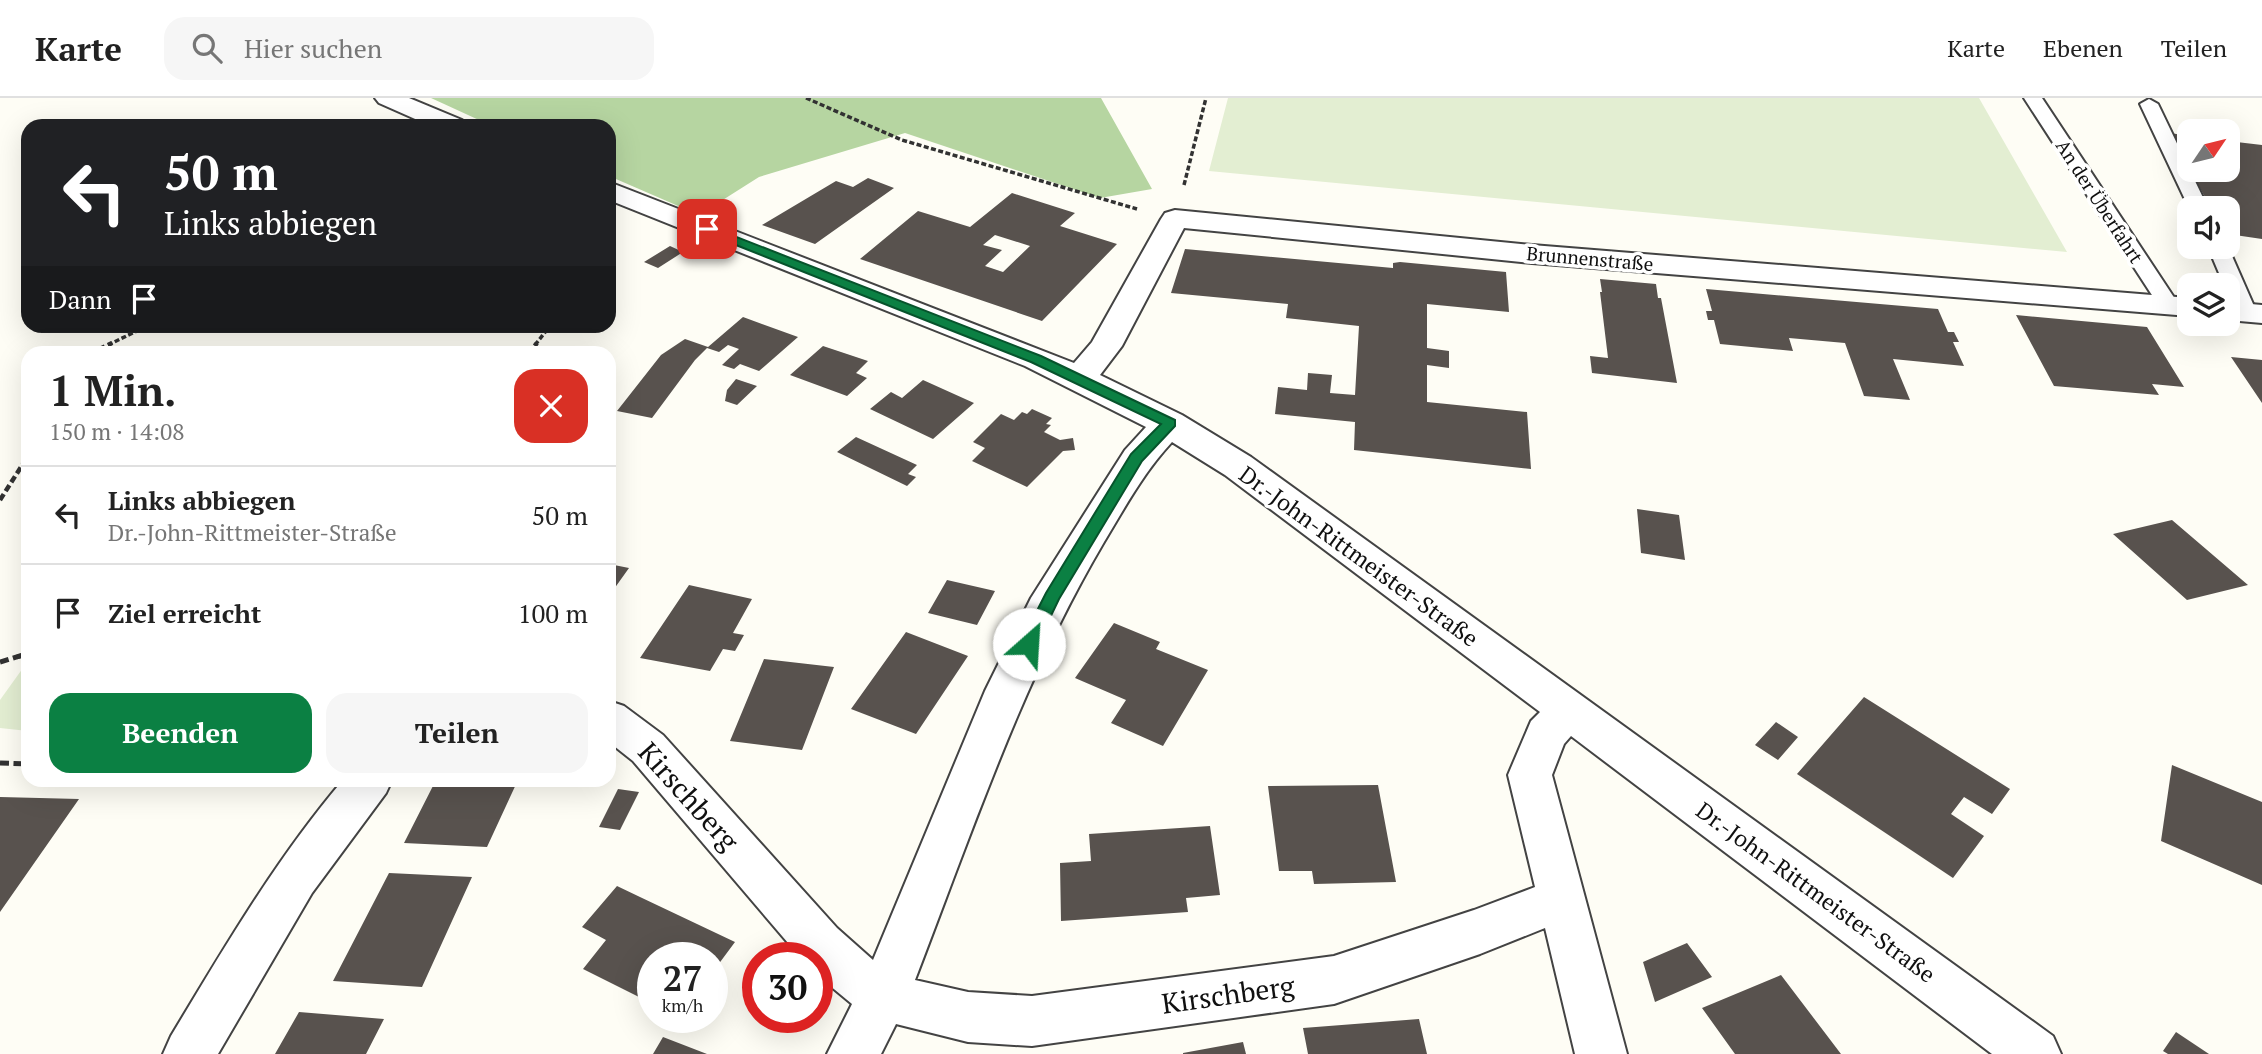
<!DOCTYPE html>
<html lang="de">
<head>
<meta charset="utf-8">
<style>
  :root { --surface:#fff; --page:#f6f6f6; --text:#222; --muted:#767676; --line:#e0e0e0; --accent:#0b8043 }
  body { margin:0; font-family:"PT Serif",serif; background:var(--page); color:var(--text); height:100vh; display:flex; flex-direction:column; font-size:26px; white-space:nowrap }
  * { box-sizing:border-box; margin:0 }
  p { font-size:23px; color:var(--muted) }
  .icon { flex:none; width:38px; height:38px; fill:none; stroke:currentColor; stroke-width:2; stroke-linecap:round; stroke-linejoin:round }
  .map { position:relative; flex:1; overflow:hidden }
  .drawer { position:absolute; left:21px; top:248px; width:595px; height:441px; display:flex; flex-direction:column; background:var(--surface); border-radius:21px; box-shadow:0 7px 28px #0002 }
  .drawer>* { flex:none }
  .top-card { position:absolute; left:21px; top:21px; width:595px; height:214px; border-radius:21px; box-shadow:0 7px 28px #0002; background:#202124; color:#fff; overflow:hidden }
  .needle { width:46px; rotate:55deg }
  .tools { position:absolute; left:2177px; top:21px; display:grid; gap:14px }
  .tools a { display:grid; place-items:center; width:63px; height:63px; border-radius:14px; background:var(--surface); box-shadow:0 7px 28px #0002; font-size:35px }
  .speed { position:absolute; left:637px; top:844px; display:flex; gap:14px; font-size:35px; font-weight:700; text-align:center }
  .speed>* { display:grid; place-content:center; width:91px; height:91px; border-radius:50%; background:var(--surface); box-shadow:0 7px 28px #0002; line-height:1 }
  .speed small { font-size:18px; font-weight:400 }
  .speed .limit { border:10px solid #d22; background:#fff; color:#111 }
  .pin { position:absolute; display:grid; place-items:center; width:60px; height:60px; color:#fff; margin:-30px; border-radius:14px; box-shadow:0 4px 10px #0006 }
  .me { position:absolute; width:77px; margin:-38px; rotate:26deg; stroke-linejoin:round; filter:drop-shadow(0 0 5px #0008) }
  .turn { display:flex; align-items:center; gap:24px; height:147px; padding:0 28px; font-size:32px }
  .turn .icon { width:91px; height:91px; stroke-width:2.5 }
  .turn b { display:block; font-size:49px; line-height:60px }
  .then { display:flex; align-items:center; height:66px; padding:0 28px; background:#0003; gap:14px; font-size:26px }
  .round { display:grid; place-items:center; flex:none; width:74px; height:74px; border-radius:21px; background:var(--page) }
  .summary { display:flex; align-items:center; justify-content:space-between; height:119px; padding:0 28px }
  h1 { font-size:42px; font-weight:700; line-height:52px }
  .button { display:flex; gap:14px; margin-top:auto; padding:14px 28px }
  .button a { flex:1; height:80px; border-radius:21px; background:var(--accent); color:#fff; font-size:28px; font-weight:700; line-height:80px; text-align:center }
  .button a+a { background:var(--page); color:var(--text) }
  ul { padding:0; list-style:none }
  li { display:flex; align-items:center; gap:21px; height:98px; padding:0 28px; border-top:2px solid var(--line) }
  li div { flex:1 }
  li b { display:block; font-size:26px }
  li em { font-style:normal }
  header { display:flex; align-items:center; gap:42px; box-sizing:border-box; height:98px; padding:0 35px; background:var(--surface); border-bottom:2px solid var(--line) }
  header strong { font-size:33px }
  nav { display:flex; gap:38px; margin-inline-start:auto; font-size:24px }
  .search { width:490px; height:63px; background:var(--page); display:flex; align-items:center; gap:18px; box-sizing:border-box; padding:0 24px; border-radius:21px; color:var(--muted); font-size:26px }
  .map>svg:first-child { display:block }
</style>
</head>
<body>
<header>
<strong>Karte</strong>
<div class="search"><svg class="icon" aria-label="search" viewBox="0 0 24 24"><circle cx="10" cy="10" r="6"/><path d="M15 15l6 6"/></svg>Hier suchen</div>
<nav><a>Karte</a><a>Ebenen</a><a>Teilen</a></nav>
</header>
<div class="map">
<svg width="2262" height="956" viewBox="0 0 2262 956">
  <rect width="100%" height="100%" fill="#fefdf5"/>
  <!-- forest -->
  <path fill="#b6d5a1" d="M431,0H1101L1152,91L1100,100L905,35L759,79L699,117L609,78V28H492Z"/>
  <!-- pitch -->
  <path fill="#e3eed2" d="M1228,0H1979L2067,154L1209,73Z
    M28,563V633L0,630V602Z"/>
  <!-- building -->
  <path fill="#58524e" fill-rule="evenodd" d="M2170,35L2189,38V71Z
    M2228,43L2262,47V141L2228,136V110H2211L2190,72H2228Z
    M868,80L894,90L815,146L762,127L836,83L853,89Z
    M1012,95L1075,115L1060,128L1117,146L1042,223L860,161L918,113L970,129ZM995,137L1030,148L1003,174L985,168L1002,152L983,147Z
    M670,148L683,154L658,170L644,164Z
    M1185,151L1393,170V165L1400,164L1506,174L1509,214L1427,206V250L1449,253V270L1427,267V304L1527,314L1531,371L1354,352L1355,324L1275,316L1278,289L1307,292L1308,275L1332,277L1330,295L1355,297L1359,228L1286,220L1288,206L1171,195Z
    M1600,181L1656,186L1658,200H1661L1677,285L1592,275L1590,258L1608,260L1600,194H1602Z
    M1706,191L1938,211L1948,234H1954L1959,244H1953L1964,268L1893,261L1910,302L1864,298L1845,245L1789,240L1793,253L1720,246L1714,222H1708L1706,213H1712Z
    M2016,217L2147,229L2184,289L2152,286L2159,297L2054,288Z
    M743,219L798,239L759,273L740,266L734,271L722,267L739,251L728,247L719,254L707,250L695,262L652,320L617,313L661,257L685,241L708,249Z
    M823,248L868,263L856,275L867,280L847,298L790,277Z
    M2231,259L2262,262V305Z
    M736,281L757,288L737,307L725,303L727,292Z
    M923,282L974,305L933,341L870,311L891,294L902,300Z
    M1032,311L1052,320L1046,326L1051,327L1044,334L1060,342L1073,340L1075,352L1063,353L1027,389L972,363L985,350L973,344L1001,316L1014,322L1022,314L1027,316Z
    M856,339L917,367L908,376L916,379L907,388L837,354Z
    M1637,411L1679,417L1685,462L1641,455Z
    M2172,422L2248,487L2187,502L2113,436Z
    M609,466L629,470L609,498Z
    M947,482L995,493L977,527L928,515Z
    M689,487L752,501L733,535L744,537L735,553L723,551L710,573L640,560Z
    M1114,525L1160,544L1156,551L1208,572L1163,648L1111,625L1126,602L1075,580Z
    M906,534L968,558L916,636L851,611Z
    M764,561L834,569L802,652L730,643Z
    M1864,599L2010,691L1992,716L1964,699L1951,716L1984,738L1953,780L1797,676Z
    M1776,624L1798,639L1778,662L1755,647Z
    M2172,667L2262,704V787L2161,743Z
    M436,682H518L487,749L404,745Z
    M1378,687L1396,784L1314,786L1312,773H1279L1268,688Z
    M618,691L639,694L620,732L599,729Z
    M0,699L79,701L0,814Z
    M1210,728L1220,797L1186,800L1188,814L1061,823L1060,765L1091,763L1089,736Z
    M389,775L472,779L422,889L333,883Z
    M617,788L640,799L735,844L712,875V859H653V906L583,871L606,842L582,829Z
    M1687,845L1712,879L1655,904L1643,864Z
    M1781,877L1841,956H1735L1702,910Z
    M299,914L384,921L366,956H275Z
    M1419,921L1427,956H1308L1303,930Z
    M2176,934L2209,956H2168L2163,953Z
    M663,939L707,956H653Z
    M1243,944L1246,956H1183V955Z"/>
  <g fill="none" stroke-linecap="round" stroke-linejoin="round">
    <!-- lane casing -->
    <g stroke="#434343" stroke-width="4">
      <path id="lane" d="M2024,0H2042L2179,207L2175,211H2161Z
        M2149,1L2158,6L2208,110H2189L2140,6Z
        M2208,149H2228L2257,215L2254,220H2238C2232,210 2228,199 2228,187H2224Z"/>
    </g>
    <!-- street casing -->
    <g stroke="#434343" stroke-width="4">
      <path id="street" d="M375,0H409L462,22L466,28H431L379,5Z
        M609,84L1074,265L1092,244L1161,121L1165,115L1175,112L1532,147L2189,200V218L1532,165L1184,130L1122,248L1100,277L1182,317L1251,359L2053,938L2061,956H1992L1571,638L1564,646L1552,677L1627,956H1575L1545,830L1480,856L1334,906L1032,948L968,944L896,926L881,956H827L852,906L817,877V859H800L633,663L609,644V603L624,608L663,637L837,830L873,862L985,593L1031,500L1125,352L1146,329L1025,268L609,102ZM1172,344L1225,377L1540,614L1531,623L1508,677L1535,789L1474,812L1334,858L1032,898L968,894L915,882C972,734 1023,581 1104,444C1125,409 1144,374 1172,344Z
        M2228,204L2262,207V225L2228,222Z
        M343,682H392L386,695L312,795L218,956H163L171,938C224,850 276,761 343,682Z"/>
    </g>
    <!-- path-far2 -->
    <path stroke="#323232" stroke-width="3.5" stroke-dasharray="5 2.5" stroke-linecap="butt" d="M806,0L902,42L1137,111
      M1184,87L1206,0
      M108,247L147,228
      M535,247L550,228"/>
    <!-- path-far1 -->
    <path stroke="#323232" stroke-width="4.5" stroke-dasharray="7 3.5" stroke-linecap="butt" d="M89,256L112,245
      M528,256L537,245
      M0,402L28,358
      M17,559L28,556"/>
    <!-- path -->
    <path stroke="#323232" stroke-width="5" stroke-dasharray="9 4.5" stroke-linecap="butt" d="M0,564L23,557
      M0,665L28,666"/>
    <!-- lane -->
    <use href="#lane" fill="#fff" fill-rule="evenodd"/>
    <!-- street -->
    <use href="#street" fill="#fff" fill-rule="evenodd"/>
  </g>
  <!-- route -->
  <path fill="#0b8043" stroke="#07532c" stroke-width="2" d="M703,129H711L1041,258L1175,322V328L1142,363L1059,501L1035,551H1023L1020,546L1046,495L1131,356L1161,326L1031,264L703,134Z"/>
  <g text-anchor="middle" dominant-baseline="central" stroke-width="7" stroke-linejoin="round" paint-order="stroke">
    <!-- far-street labels -->
    <g font-size="19" fill="#101010" stroke="#fff">
      <text transform="translate(2100 103) rotate(57)">An der Überfahrt</text>
      <text transform="translate(1590 160) rotate(5)">Brunnenstraße</text>
    </g>
    <!-- street labels -->
    <g font-size="23" fill="#101010" stroke="#fff">
      <text transform="translate(1359 458) rotate(36)">Dr.-John-Rittmeister-Straße</text>
      <text transform="translate(1816 794) rotate(36)">Dr.-John-Rittmeister-Straße</text>
    </g>
    <!-- near-street labels -->
    <g font-size="28" fill="#101010" stroke="#fff">
      <text transform="translate(689 698) rotate(48)">Kirschberg</text>
      <text transform="translate(1228 896) rotate(-8)">Kirschberg</text>
    </g>
  </g>
</svg>
<div class="tools">
<a><svg class="needle" viewBox="-14 -14 28 28"><path d="M0-13l5 13h-10z" fill="#e53935"/><path d="M0 13l5-13h-10z" fill="#767676"/></svg></a>
<a><svg class="icon" aria-label="sound" viewBox="0 0 24 24"><path d="M4 9h4l5-4v14l-5-4H4zM17 9q2 3 0 6"/></svg></a>
<a><svg class="icon" aria-label="layers" viewBox="0 0 24 24"><path d="M12 4l9 5-9 5-9-5zM3 14l9 5 9-5"/></svg></a>
</div>
<div class="speed"><div>27<small>km/h</small></div><div class="limit">30</div></div>
<div class="pin" style="left:707px;top:131px;background:#d93025"><svg class="icon" aria-label="arrive" viewBox="0 0 24 24"><path d="M6 21V4h12l-3 4 3 4H6"/></svg></div>
<svg class="me" style="left:1029px;top:546px" viewBox="-20 -20 40 40"><circle r="19" fill="#fff"/><path d="M0-13L10 11 0 6-10 11z" fill="#0b8043"/></svg>
<div class="top-card">
<div class="turn"><svg class="icon" aria-label="left" viewBox="0 0 24 24"><path d="M17 20v-9H6M10 6l-5 5 5 5"/></svg><div><b>50 m</b>Links abbiegen</div></div>
<div class="then">Dann<svg class="icon" aria-label="arrive" viewBox="0 0 24 24"><path d="M6 21V4h12l-3 4 3 4H6"/></svg></div>
</div>
<section class="drawer">
<div class="summary"><div><h1>1 Min.</h1><p>150 m · 14:08</p></div><a class="round" style="background:#d93025;color:#fff"><svg class="icon" aria-label="close" viewBox="0 0 24 24"><path d="M6 6l12 12M18 6L6 18"/></svg></a></div>
<ul>
<li><svg class="icon" aria-label="left" viewBox="0 0 24 24"><path d="M17 20v-9H6M10 6l-5 5 5 5"/></svg><div><b>Links abbiegen</b><p>Dr.-John-Rittmeister-Straße</p></div><em>50 m</em></li>
<li><svg class="icon" aria-label="arrive" viewBox="0 0 24 24"><path d="M6 21V4h12l-3 4 3 4H6"/></svg><div><b>Ziel erreicht</b></div><em>100 m</em></li>
</ul>
<div class="button"><a>Beenden</a><a>Teilen</a></div>
</section>
</div>
</body>
</html>
